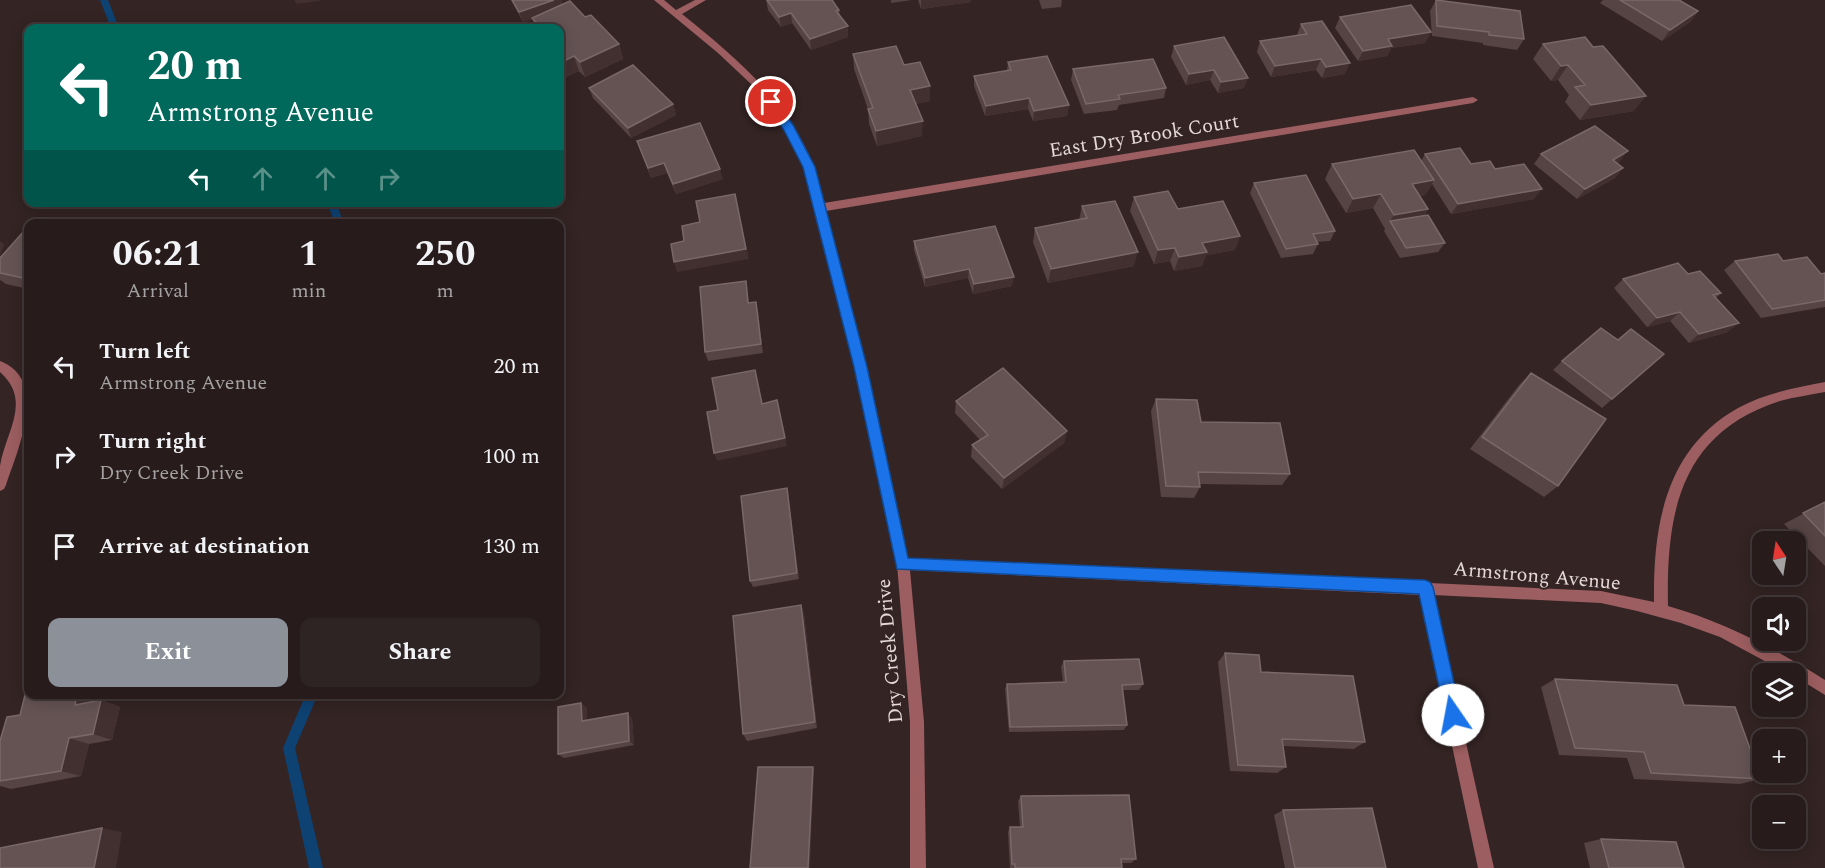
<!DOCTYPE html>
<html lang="en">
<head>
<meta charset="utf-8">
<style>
  :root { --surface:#271b1b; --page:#2f2424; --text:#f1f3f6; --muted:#a4a1a3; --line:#43393a; --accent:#8c9099 }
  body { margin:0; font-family:Spectral,serif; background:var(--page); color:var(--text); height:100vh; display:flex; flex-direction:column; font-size:22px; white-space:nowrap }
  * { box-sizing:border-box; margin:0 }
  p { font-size:20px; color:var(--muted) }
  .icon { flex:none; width:33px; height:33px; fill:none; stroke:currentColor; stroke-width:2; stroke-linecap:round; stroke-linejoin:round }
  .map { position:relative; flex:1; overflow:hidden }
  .sheet { position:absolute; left:24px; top:219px; width:540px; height:480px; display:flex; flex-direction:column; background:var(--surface); border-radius:12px; box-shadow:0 3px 15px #0003,0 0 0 2px var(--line) }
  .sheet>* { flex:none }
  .top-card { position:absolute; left:24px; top:24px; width:540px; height:183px; border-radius:12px; box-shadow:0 3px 15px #0003,0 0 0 2px var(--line); background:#00695c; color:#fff; overflow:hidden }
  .needle { width:39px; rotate:348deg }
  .tools { position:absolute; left:1752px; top:531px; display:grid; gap:12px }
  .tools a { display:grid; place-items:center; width:54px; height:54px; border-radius:12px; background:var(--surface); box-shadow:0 3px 15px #0003,0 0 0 2px var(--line); font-size:30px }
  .pin { position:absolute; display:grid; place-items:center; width:51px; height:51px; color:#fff; margin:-26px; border:3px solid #fff; border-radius:50%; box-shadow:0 2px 6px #0007 }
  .me { position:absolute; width:66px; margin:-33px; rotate:348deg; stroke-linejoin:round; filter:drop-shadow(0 0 4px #0008) }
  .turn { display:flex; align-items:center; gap:21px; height:126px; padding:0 24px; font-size:27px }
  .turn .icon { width:78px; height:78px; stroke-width:2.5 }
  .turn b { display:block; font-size:42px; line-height:51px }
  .lanes { display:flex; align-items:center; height:57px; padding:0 24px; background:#0003; justify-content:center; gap:30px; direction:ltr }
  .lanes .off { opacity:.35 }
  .eta { display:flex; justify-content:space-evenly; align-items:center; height:102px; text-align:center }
  .eta b { font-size:36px; font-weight:700; line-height:42px }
  .cta { display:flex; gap:12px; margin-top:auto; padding:12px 24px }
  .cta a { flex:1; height:69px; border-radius:12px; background:var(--accent); color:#fff; font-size:24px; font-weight:700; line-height:69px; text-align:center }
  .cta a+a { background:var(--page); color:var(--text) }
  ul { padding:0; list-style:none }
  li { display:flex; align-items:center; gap:18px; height:90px; padding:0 24px }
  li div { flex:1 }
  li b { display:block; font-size:22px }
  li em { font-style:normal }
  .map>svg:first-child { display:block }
</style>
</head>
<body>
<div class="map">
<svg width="1825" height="868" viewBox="0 0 1825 868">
  <rect width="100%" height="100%" fill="#342424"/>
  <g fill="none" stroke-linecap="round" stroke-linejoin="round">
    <!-- stream -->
    <path fill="#0e4272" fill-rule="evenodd" d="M100,0H108L119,28H111Z
      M327,202H336L344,224H335Z
      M306,694H318L295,748L323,868H309L283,748Z"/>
    <!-- street -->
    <path fill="#9c5e60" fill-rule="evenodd" d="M654,0H664L676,10L695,0H706L682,14C734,56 790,102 814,167C818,179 821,192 824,203L1473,97L1478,100L1473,103L826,211L867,367L908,558L1421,582L1425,581L1430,583L1601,591L1654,602C1653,526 1665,449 1738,408C1765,393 1795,388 1825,382V392C1810,395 1794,397 1780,401C1680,433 1666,513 1668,606C1724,622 1776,649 1825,680V695L1796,677V674H1789L1720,637L1681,623L1637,611L1601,603L1433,595L1494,868H1478L1420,595L910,570L924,722L926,868H910V722L897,564L855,367L804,167L785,130L751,84L718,53Z
      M0,361C50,380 17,451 6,485L4,489L0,491C0,483 0,474 0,466C5,433 33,401 0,372Z"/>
  </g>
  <!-- wall -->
  <path fill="#564344" d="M511,0H561L563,5L585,17L619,44L623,59L585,77L579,71L560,80V28H536L532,19L523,22Z
    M766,0L839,10L840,15L848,26V37L811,50L792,23L781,27L768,10Z
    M891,0H912L891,3Z
    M918,0H971V2L921,9Z
    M1039,0H1062L1061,7L1042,9Z
    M1436,0L1524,39L1517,50L1483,45V43L1432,36L1430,11Z
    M1603,0H1679L1698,11L1690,22L1662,41L1600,3Z
    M1340,17L1431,32L1425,43L1391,48L1387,56L1358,61L1335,28Z
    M1301,24L1345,74L1322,78L1316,70L1271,77L1257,52L1260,41L1297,35Z
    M1543,44L1634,111L1580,120L1565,102L1569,95L1558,80L1551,81L1533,59Z
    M1174,46L1244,88L1218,93L1210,80L1186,85L1171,57Z
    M853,54L930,86V101L915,104L922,136L877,146L869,124L868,109L854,69Z
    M1008,62L1069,105L1067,116L1033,121L1028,109L985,116L974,86V76L1007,70Z
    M1073,69L1166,88L1164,98L1119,105L1117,110L1084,114L1071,80Z
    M589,88L673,104L676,115L631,138L593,98Z
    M637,141L723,179L676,194L667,173L651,178Z
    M1425,154L1495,169L1534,199L1451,214L1432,184L1425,195L1419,196L1428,209L1424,216L1445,243L1438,252L1400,258L1384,231L1385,229L1373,208L1346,213L1325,179L1332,164L1421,161Z
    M1541,154L1620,161L1617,163L1623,168L1615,178L1577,199L1534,164Z
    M1254,183L1335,231L1330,241L1317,242L1318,244L1313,254L1281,258L1250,193Z
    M1134,197L1178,209L1240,236L1235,250L1206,255L1202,266L1174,271L1170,261L1154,264L1130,211Z
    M1082,206L1134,266L1048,283L1033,242L1035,228L1079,220Z
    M28,232V289L6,284L0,280V258Z
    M914,241L1012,286L973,294L968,278L925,287L914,250Z
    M1735,261H1783L1821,274L1825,273V307L1761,318L1724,270Z
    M1688,274L1721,293L1716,298L1728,332L1689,343L1670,321L1647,327L1614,288L1623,279Z
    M746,281L749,303L756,302L758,311L763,353L708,361L705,352Z
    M1618,340L1664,354L1602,408L1553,370L1562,361Z
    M1531,373L1558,486L1544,497L1470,449L1519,385Z
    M1156,399L1201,422L1290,474L1282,485L1199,484L1200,487L1194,498L1161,497L1151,411Z
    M956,401L1067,431L1064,443L1002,489L971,457L972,445L980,440L955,413Z
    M787,488L788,496L799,579L753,587L750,581Z
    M1825,502V566L1784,524Z
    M801,605L804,614L817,728L747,741L743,734Z
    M1225,653L1261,672L1365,742L1354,749L1283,746L1286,767L1277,773L1230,771L1218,662Z
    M1064,661L1143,684L1139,690H1123L1127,725L1124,730L1009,732L1005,689L1007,684L1063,682L1061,667Z
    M1555,679L1684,705L1761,779L1740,784L1634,779L1627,758L1559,755L1541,687Z
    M28,694H99L97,701L101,700L120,707L112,740L89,744L81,776L11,789L0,786V741L20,715Z
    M581,703L587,708V721L632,718L634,745L564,758L558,754Z
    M1021,796L1136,859L1131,863H1122V868H1010L1008,832L1010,827H1020L1018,801Z
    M1283,810L1386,868H1285L1274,815Z
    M1601,839L1684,868H1590L1584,843Z"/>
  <!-- shaded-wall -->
  <path fill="#423031" d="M294,0H324L297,4Z
    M554,0H561L564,9L523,22L519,12Z
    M921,0H971V2L921,9Z
    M1698,11L1690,22L1662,41L1670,30Z
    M791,13L792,23L781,27L779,17Z
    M848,26V37L811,50L810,39Z
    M1431,32L1425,43L1391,48L1387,56L1358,61L1363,51L1388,39Z
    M619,44L623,59L585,77L580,62Z
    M574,56L579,71L560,80V63Z
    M1321,59L1316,70L1271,77L1275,66Z
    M1350,63L1345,74L1322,78L1326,67Z
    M1568,65L1558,80L1551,81L1561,66Z
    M1214,70L1210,80L1186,85L1189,74Z
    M1248,78L1244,88L1218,93L1221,82Z
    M930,86V101L910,105V90Z
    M1646,96L1634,111L1580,120L1591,105Z
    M1029,98L1028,109L985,116L986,106Z
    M673,104L676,115L631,138L628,128Z
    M1069,105L1067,116L1033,121L1034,111Z
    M923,121L922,136L877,146L876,131Z
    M1628,151L1620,161L1604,170L1613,160Z
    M664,163L667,173L651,178L648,168Z
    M1623,168L1615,178L1577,199L1585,189Z
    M720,169L723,179L676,194L673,184Z
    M1434,180L1425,195L1403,199L1412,184Z
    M1542,189L1534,199L1451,214L1458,204Z
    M735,194L749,259L677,272L674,262Z
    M1381,194L1373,208L1346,213L1353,199Z
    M1428,209L1419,223L1390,221L1394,215Z
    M1240,236L1235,250L1206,255L1202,266L1174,271L1179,257L1202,243Z
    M0,241L4,244L0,256Z
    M1175,248L1170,261L1154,264L1158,250Z
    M1138,252L1134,266L1048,283L1051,269Z
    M969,269L968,278L925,287V278Z
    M1014,277L1012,286L973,294L974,284Z
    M756,302L758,311L763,353L761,344Z
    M1680,312L1670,321L1647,327L1657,318Z
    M1739,323L1728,332L1689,343L1699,334Z
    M1067,431L1064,443L1002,489L1004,478Z
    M785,438L787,446L717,461L714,453Z
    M787,488L788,496L799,579L797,573Z
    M801,605L804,614L817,728L815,722Z
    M77,694H99L95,712L75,705Z
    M101,700L120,707L112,740L93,734Z
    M581,703L587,708V726L582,721Z
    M628,713L632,718L634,745L629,741Z
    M69,738L89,744L81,776L61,771Z
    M813,767L814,771L810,868H808Z
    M102,828L122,832L116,868H94Z"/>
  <!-- building -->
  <path fill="#655354" stroke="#796869" stroke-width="1.5" d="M512,0H554L519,12Z
    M767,0H832L839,10L836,11L848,26L810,39L791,13L779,17Z
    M1436,0L1520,11L1524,39L1489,35V32L1437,26Z
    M1620,0H1679L1698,11L1670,30Z
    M570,1L585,17L591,15L619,44L580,62L574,56L560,63V28H541L532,18Z
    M1411,5L1431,32L1388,39L1392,46L1363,51L1340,17Z
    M1322,21L1350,63L1326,67L1321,59L1275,66L1260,41L1307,34L1301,24Z
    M1224,37L1248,78L1221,82L1214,70L1189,74L1174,46Z
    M1585,37L1593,47L1603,46L1646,96L1591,105L1575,87L1585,85L1568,65L1561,66L1543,44Z
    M896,46L904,65L920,62L930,86L910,90L923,121L876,131L868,109L873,108L853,54Z
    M1047,56L1069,105L1034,111L1029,98L986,106L974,76L1011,70L1008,62Z
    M1153,59L1166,88L1118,95L1120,99L1086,104L1073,69Z
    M633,65L673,104L628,128L589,88Z
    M700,123L720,169L673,184L664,163L648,168L637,141Z
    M1595,126L1628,151L1613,160L1623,168L1585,189L1541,154Z
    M1460,148L1471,164L1490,161L1495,169L1524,164L1542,189L1458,204L1425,154Z
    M1414,150L1434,180L1412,184L1428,209L1394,215L1381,194L1353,199L1332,164Z
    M1306,175L1335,231L1313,234L1318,244L1286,249L1254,183Z
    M1168,191L1178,209L1223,201L1240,236L1202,243L1207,252L1179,257L1175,248L1158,250L1134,197Z
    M735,194L746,249L674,262L671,244L684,241L682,226L700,222L696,201Z
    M1115,201L1138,252L1051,269L1035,228L1087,218L1082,206Z
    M1428,215L1445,243L1406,248L1390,221Z
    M995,226L1014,277L974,284L969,269L925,278L914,241Z
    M24,231L28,232V279L0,273V258Z
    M1778,254L1783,261L1807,257L1821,274L1825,273V300L1772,309L1735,261Z
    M1678,263L1688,274L1700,271L1721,293L1713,295L1739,323L1699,334L1680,312L1657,318L1623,279Z
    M746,281L748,303L756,302L761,344L705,352L700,287Z
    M1601,328L1618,340L1631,329L1664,354L1612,399L1562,361Z
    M1003,368L1067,431L1004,478L972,445L988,435L956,401Z
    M755,370L762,404L777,400L785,438L714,453L707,412L718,410L712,378Z
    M1531,373L1606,419L1558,486L1482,437Z
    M1156,399L1197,400L1201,422L1280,423L1290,474L1198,472L1200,487L1166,486Z
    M787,488L797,573L750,581L741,496Z
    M1825,502V536L1803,513Z
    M801,605L815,722L743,734L733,616Z
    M1225,653L1259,655L1261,672L1353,676L1365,742L1282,739L1286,767L1238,765Z
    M1139,659L1143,684L1122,685L1127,725L1010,727L1007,684L1066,682L1064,661Z
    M1555,679L1677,685L1684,705L1735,707L1761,779L1651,773L1644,752L1575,748Z
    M28,683V694H77L75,705L101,700L93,734L69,738L61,771L0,781V741L7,717L20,715Z
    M581,703L582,721L628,713L629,741L558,754V707Z
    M758,767H813L808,868H750Z
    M1129,795L1136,859H1121L1122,868H1015V864H1012L1010,827H1023L1021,796Z
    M1372,808L1386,868H1295L1283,810Z
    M102,828L94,868H0V848Z
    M1601,839L1676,842L1684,868H1609Z"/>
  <!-- route -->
  <path fill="#1a73e8" stroke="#114b97" stroke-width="1.5" d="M771,98L775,99L793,125L815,167L867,367L908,558L1425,580L1430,582L1433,587L1461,715L1459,720L1453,723L1447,720L1445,715L1419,594L897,569L854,367L803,167L784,130L766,102Z"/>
  <g text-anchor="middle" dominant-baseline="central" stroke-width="4.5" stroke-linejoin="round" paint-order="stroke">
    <!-- street labels -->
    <g font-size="20" fill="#e4d8d8" stroke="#342424">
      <text transform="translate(1144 136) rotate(-9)">East Dry Brook Court</text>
      <text transform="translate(1537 576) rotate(5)">Armstrong Avenue</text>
      <text transform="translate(890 651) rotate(-95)">Dry Creek Drive</text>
    </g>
  </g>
</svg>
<div class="tools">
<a><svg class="needle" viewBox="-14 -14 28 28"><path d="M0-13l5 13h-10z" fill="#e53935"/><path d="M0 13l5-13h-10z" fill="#a4a1a3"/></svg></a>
<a><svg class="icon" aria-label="sound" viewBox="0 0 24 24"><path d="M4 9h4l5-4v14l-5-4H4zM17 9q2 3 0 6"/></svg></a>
<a><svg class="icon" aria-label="layers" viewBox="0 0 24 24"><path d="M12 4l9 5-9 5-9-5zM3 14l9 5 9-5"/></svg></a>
<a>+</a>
<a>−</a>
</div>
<div class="pin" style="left:771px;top:102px;background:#d93025"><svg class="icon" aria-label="arrive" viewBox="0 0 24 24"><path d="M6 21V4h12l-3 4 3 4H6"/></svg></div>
<svg class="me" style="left:1453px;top:715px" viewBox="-20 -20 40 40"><circle r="19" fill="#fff"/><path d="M0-13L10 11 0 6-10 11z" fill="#1a73e8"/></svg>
<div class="top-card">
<div class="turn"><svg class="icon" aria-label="left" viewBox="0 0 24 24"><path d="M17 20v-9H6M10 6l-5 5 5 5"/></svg><div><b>20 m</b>Armstrong Avenue</div></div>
<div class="lanes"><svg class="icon" aria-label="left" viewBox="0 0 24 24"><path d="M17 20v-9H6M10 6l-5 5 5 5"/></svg><svg class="icon off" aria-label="ahead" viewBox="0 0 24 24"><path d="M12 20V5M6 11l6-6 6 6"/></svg><svg class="icon off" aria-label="ahead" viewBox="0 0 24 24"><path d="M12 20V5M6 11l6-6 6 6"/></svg><svg class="icon off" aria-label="right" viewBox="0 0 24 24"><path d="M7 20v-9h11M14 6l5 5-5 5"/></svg></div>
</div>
<section class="sheet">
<div class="eta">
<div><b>06:21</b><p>Arrival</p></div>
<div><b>1</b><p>min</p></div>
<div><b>250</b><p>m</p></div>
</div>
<ul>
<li><svg class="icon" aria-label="left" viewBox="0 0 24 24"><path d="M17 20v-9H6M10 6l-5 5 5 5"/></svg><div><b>Turn left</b><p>Armstrong Avenue</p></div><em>20 m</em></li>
<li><svg class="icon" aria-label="right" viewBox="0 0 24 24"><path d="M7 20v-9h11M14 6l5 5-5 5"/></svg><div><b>Turn right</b><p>Dry Creek Drive</p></div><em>100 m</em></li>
<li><svg class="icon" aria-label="arrive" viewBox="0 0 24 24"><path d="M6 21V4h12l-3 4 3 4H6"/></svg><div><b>Arrive at destination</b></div><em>130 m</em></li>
</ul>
<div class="cta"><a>Exit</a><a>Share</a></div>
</section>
</div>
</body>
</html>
